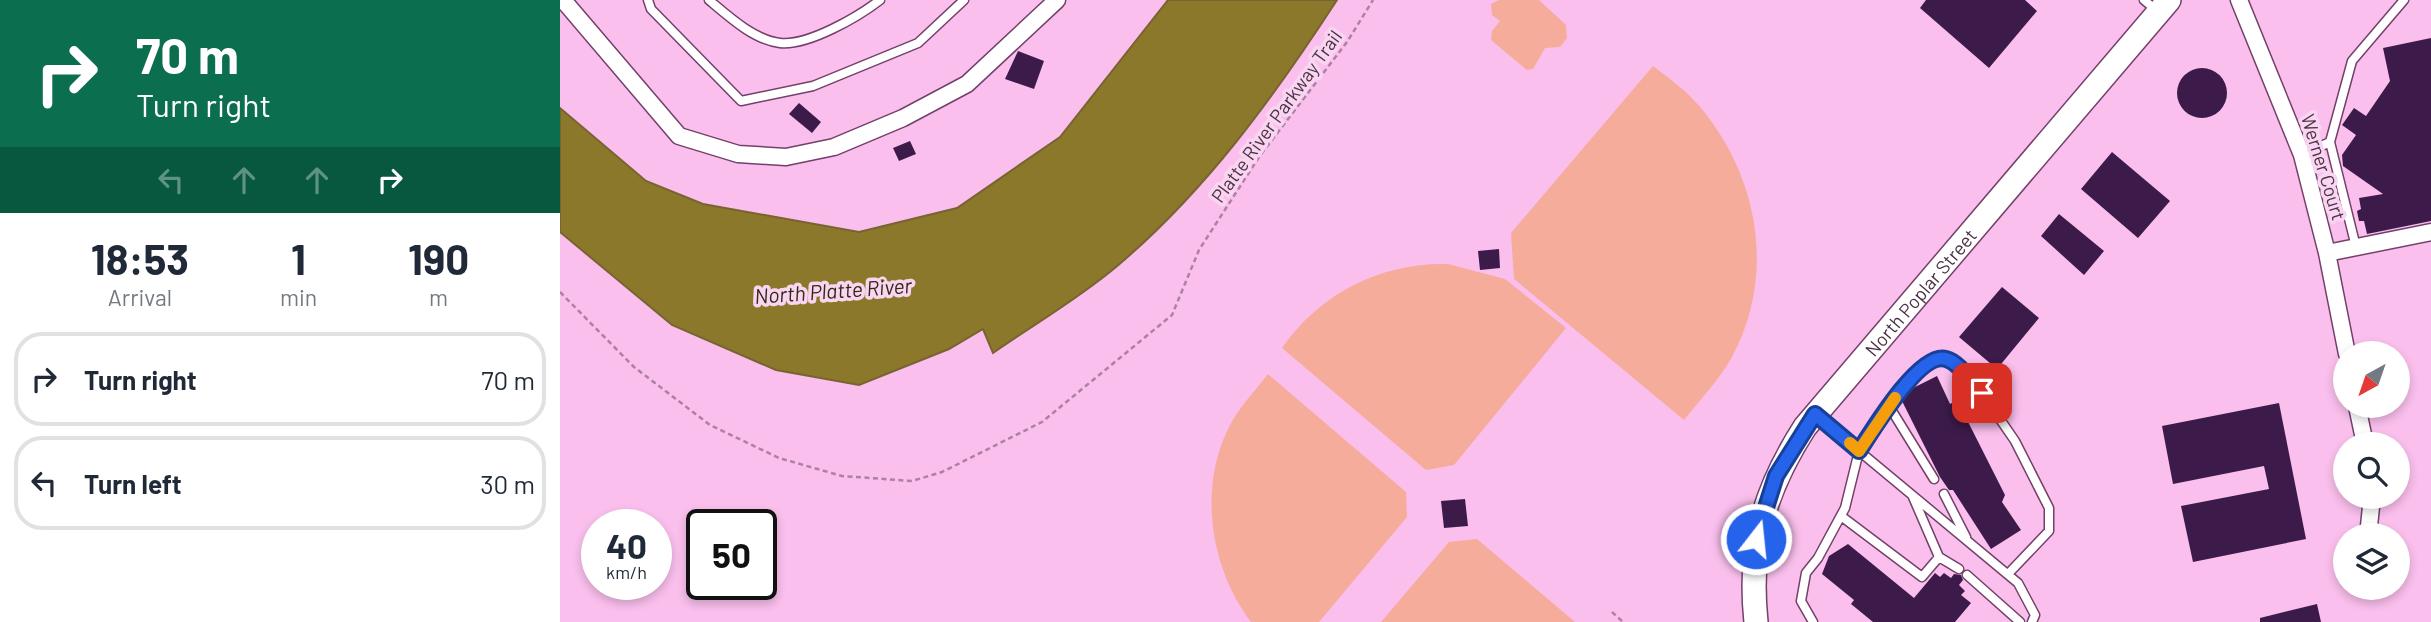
<!DOCTYPE html>
<html lang="en">
<head>
<meta charset="utf-8">
<style>
  :root { --surface:#fff; --page:#f6f6f7; --text:#1f2937; --muted:#747a83; --line:#e0e1e3 }
  body { margin:0; font-family:Barlow,sans-serif; background:var(--page); color:var(--text); height:100vh; display:flex; flex-direction:column; font-size:26px; white-space:nowrap }
  * { box-sizing:border-box; margin:0 }
  p { font-size:23px; color:var(--muted) }
  .icon { flex:none; width:38px; height:38px; fill:none; stroke:currentColor; stroke-width:2; stroke-linecap:round; stroke-linejoin:round }
  .map { position:relative; flex:1; overflow:hidden }
  .panel { display:flex; flex-direction:column; background:var(--surface); width:560px }
  .panel>* { flex:none }
  .banner { background:#0b6e4f; color:#fff; overflow:hidden }
  .needle { width:46px; rotate:220deg }
  .controls { position:absolute; left:1773px; top:341px; display:grid; gap:14px }
  .controls a { display:grid; place-items:center; width:77px; height:77px; border-radius:50%; background:var(--surface); box-shadow:0 4px 10px #0003; font-size:35px }
  .speed { position:absolute; left:21px; top:509px; display:flex; gap:14px; font-size:35px; font-weight:700; text-align:center }
  .speed>* { display:grid; place-content:center; width:91px; height:91px; border-radius:50%; background:var(--surface); box-shadow:0 4px 10px #0003; line-height:1 }
  .speed small { font-size:18px; font-weight:400 }
  .speed .limit { border:4px solid #111; border-radius:10px; background:#fff; color:#111 }
  .pin { position:absolute; display:grid; place-items:center; width:60px; height:60px; color:#fff; margin:-30px; border-radius:14px; box-shadow:0 4px 10px #0006 }
  .me { position:absolute; width:77px; margin:-38px; rotate:16deg; stroke-linejoin:round; filter:drop-shadow(0 0 5px #0008) }
  .turn { display:flex; align-items:center; gap:24px; height:147px; padding:0 21px; font-size:32px }
  .turn .icon { width:91px; height:91px; stroke-width:2.5 }
  .turn b { display:block; font-size:49px; line-height:60px }
  .lanes { display:flex; align-items:center; height:66px; padding:0 21px; background:#0003; justify-content:center; gap:35px; direction:ltr }
  .lanes .off { opacity:.35 }
  .eta { display:flex; justify-content:space-evenly; align-items:center; height:119px; text-align:center }
  .eta b { font-size:42px; font-weight:700; line-height:49px }
  ul { padding:0; list-style:none }
  li { display:flex; align-items:center; gap:21px; height:94px; margin:0 14px 10px; padding:0 7px; border:4px solid var(--line); border-radius:28px }
  li div { flex:1 }
  li b { display:block; font-size:26px }
  li em { font-style:normal }
  main { display:flex; flex:1; min-height:0 }
  .map>svg:first-child { display:block }
</style>
</head>
<body>
<main>
<section class="panel">
<div class="banner">
<div class="turn"><svg class="icon" aria-label="right" viewBox="0 0 24 24"><path d="M7 20v-9h11M14 6l5 5-5 5"/></svg><div><b>70 m</b>Turn right</div></div>
<div class="lanes"><svg class="icon off" aria-label="left" viewBox="0 0 24 24"><path d="M17 20v-9H6M10 6l-5 5 5 5"/></svg><svg class="icon off" aria-label="ahead" viewBox="0 0 24 24"><path d="M12 20V5M6 11l6-6 6 6"/></svg><svg class="icon off" aria-label="ahead" viewBox="0 0 24 24"><path d="M12 20V5M6 11l6-6 6 6"/></svg><svg class="icon" aria-label="right" viewBox="0 0 24 24"><path d="M7 20v-9h11M14 6l5 5-5 5"/></svg></div>
</div>
<div class="eta">
<div><b>18:53</b><p>Arrival</p></div>
<div><b>1</b><p>min</p></div>
<div><b>190</b><p>m</p></div>
</div>
<ul>
<li><svg class="icon" aria-label="right" viewBox="0 0 24 24"><path d="M7 20v-9h11M14 6l5 5-5 5"/></svg><div><b>Turn right</b></div><em>70 m</em></li>
<li><svg class="icon" aria-label="left" viewBox="0 0 24 24"><path d="M17 20v-9H6M10 6l-5 5 5 5"/></svg><div><b>Turn left</b></div><em>30 m</em></li>
</ul>
</section>
<div class="map">
<svg width="1871" height="622" viewBox="0 0 1871 622">
  <rect width="100%" height="100%" fill="#fabfed"/>
  <!-- green -->
  <path fill="#f5ac9a" d="M939,0H979L1006,25L1007,38L1000,47L985,48L973,69L967,70L931,40L932,31L940,21L932,15L931,4Z
    M1093,66C1110,79 1128,92 1141,108C1199,178 1216,275 1172,357C1159,380 1140,400 1124,420L954,279L951,233Z
    M888,264L945,279L1006,328L894,465L866,470L722,348C760,293 822,262 888,264Z
    M708,374L846,492L847,517L759,622H691C650,568 638,488 669,427C679,407 695,391 708,374Z
    M917,539L1015,622H821L889,542Z"/>
  <!-- water -->
  <path fill="#8c782a" stroke="#786332" stroke-width="2" d="M608,0H777C714,97 645,192 556,267C518,299 473,325 433,353L423,329L389,349L299,385L216,370L112,325L0,232V108L86,181L143,204L299,232L397,208L500,137Z"/>
  <!-- building -->
  <path fill="#3c1b4b" d="M1366,0H1465L1477,11L1429,68L1360,8Z
    M1871,38V221L1807,234L1804,221H1799L1797,211L1801,209L1799,198L1823,194L1783,166L1782,155L1796,135L1782,125L1794,108L1806,116L1830,81L1823,48Z
    M458,51L484,61L474,89L445,79Z
    M1617 93a25 25 0 1 1 50 0a25 25 0 1 1-50 0Z
    M239,103L261,122L252,133L229,114Z
    M350,141L356,154L339,161L333,148Z
    M1552,152L1610,201L1578,238L1521,189Z
    M1499,214L1544,251L1524,275L1481,236Z
    M939,249L940,268L920,270L918,251Z
    M1442,287L1479,318L1437,369L1399,337Z
    M1377,376L1390,404L1397,400L1445,495L1442,502L1461,530L1431,549L1393,490H1389L1380,477L1342,401L1353,388Z
    M1719,403L1746,539L1633,562L1621,506L1709,489L1704,466L1613,484L1602,426Z
    M905,499L908,526L884,528L881,501Z
    M1288,544L1354,598L1375,573L1380,577L1384,573L1391,578L1394,574L1401,575L1403,580L1399,585L1405,591L1401,595L1411,603L1395,622H1313L1291,604L1294,600L1262,574L1269,556Z
    M1757,604L1761,622H1700V618Z"/>
  <g fill="none" stroke-linecap="round" stroke-linejoin="round">
    <!-- lane casing -->
    <g stroke="#724069" stroke-width="11">
      <path id="lane" d="M88,0L91,9L181,101L253,86L358,43L404,0
        M149,0C168,16 194,40 220,43C248,46 298,17 320,0
        M1584,0L1596,10
        M1742,155L1770,142
        M1796,247L1770,142L1792,61L1844,0
        M1329,406L1374,479
        M1257,416L1458,583L1475,615L1472,622
        M1384,494L1406,537
        M1281,516L1362,577L1379,557L1353,497
        M1379,557L1399,569
        M1407,575L1460,622
        M1253,622L1241,601L1246,573L1258,558L1285,508L1299,451L1340,392L1368,363L1379,358L1390,359L1422,393L1455,441L1489,508V531L1448,574"/>
    </g>
    <!-- street casing -->
    <g stroke="#724069" stroke-width="19">
      <path id="street" d="M3,0L119,136L178,154L226,157L274,147L343,118L407,84L497,0
        M1679,0L1742,155L1767,253L1787,354
        M1767,253L1871,232
        M1797,406L1805,444
        M1808,536L1812,497"/>
    </g>
    <!-- secondary casing -->
    <g stroke="#724069" stroke-width="26">
      <g id="secondary">
        <path id="s1" d="M1196,622C1188,546 1204,491 1245,427L1609,0"/>
      </g>
    </g>
    <!-- path -->
    <path stroke="#ac81a2" stroke-width="2.5" stroke-dasharray="5 3.5" stroke-linecap="butt" d="M0,292L74,367L150,425L219,458L282,476L352,481L382,472L482,422L612,315L639,250L699,157L787,42L813,0
      M1052,612L1063,622"/>
    <!-- lane -->
    <use href="#lane" stroke="#fff" stroke-width="8"/>
    <!-- street -->
    <use href="#street" stroke="#fff" stroke-width="16"/>
    <!-- secondary -->
    <use href="#secondary" stroke="#fff" stroke-width="23"/>
  </g>
  <g fill="none" stroke-linecap="round" stroke-linejoin="round">
    <!-- route casing -->
    <g stroke="#184099" stroke-width="18">
      <path id="route" d="M1196,539L1216,476L1255,414L1299,451C1312,431 1360,351 1386,359C1399,362 1412,383 1422,393"/>
    </g>
    <!-- route -->
    <use href="#route" stroke="#2563eb" stroke-width="12"/>
    <!-- slow -->
    <path stroke="#f59e0b" stroke-width="12" d="M1290,443L1299,451L1335,398"/>
  </g>
  <g text-anchor="middle" dominant-baseline="central" stroke-width="7" stroke-linejoin="round" paint-order="stroke">
    <!-- street labels -->
    <g font-size="19" fill="#4a3345" stroke="#f9d5f1">
      <text transform="translate(716 116) rotate(-54)">Platte River Parkway Trail</text>
      <text transform="translate(1764 167) rotate(73)">Werner Court</text>
      <text stroke="none"><textPath href="#s1" startOffset="383">North Poplar Street</textPath></text>
    </g>
    <!-- water labels -->
    <g font-size="21" font-style="italic" fill="#312b13" stroke="#f9d5f1">
      <text transform="translate(273 290) rotate(-4)">North Platte River</text>
    </g>
  </g>
</svg>
<div class="controls">
<a><svg class="needle" viewBox="-14 -14 28 28"><path d="M0-13l5 13h-10z" fill="#e53935"/><path d="M0 13l5-13h-10z" fill="#747a83"/></svg></a>
<a><svg class="icon" aria-label="search" viewBox="0 0 24 24"><circle cx="10" cy="10" r="6"/><path d="M15 15l6 6"/></svg></a>
<a><svg class="icon" aria-label="layers" viewBox="0 0 24 24"><path d="M12 4l9 5-9 5-9-5zM3 14l9 5 9-5"/></svg></a>
</div>
<div class="speed"><div>40<small>km/h</small></div><div class="limit">50</div></div>
<div class="pin" style="left:1422px;top:393px;background:#d93025"><svg class="icon" aria-label="arrive" viewBox="0 0 24 24"><path d="M6 21V4h12l-3 4 3 4H6"/></svg></div>
<svg class="me" style="left:1196px;top:539px" viewBox="-20 -20 40 40"><circle r="17" fill="#2563eb" stroke="#fff" stroke-width="3"/><path d="M0-11L8 9 0 5-8 9z" fill="#fff"/></svg>
</div>
</main>
</body>
</html>
